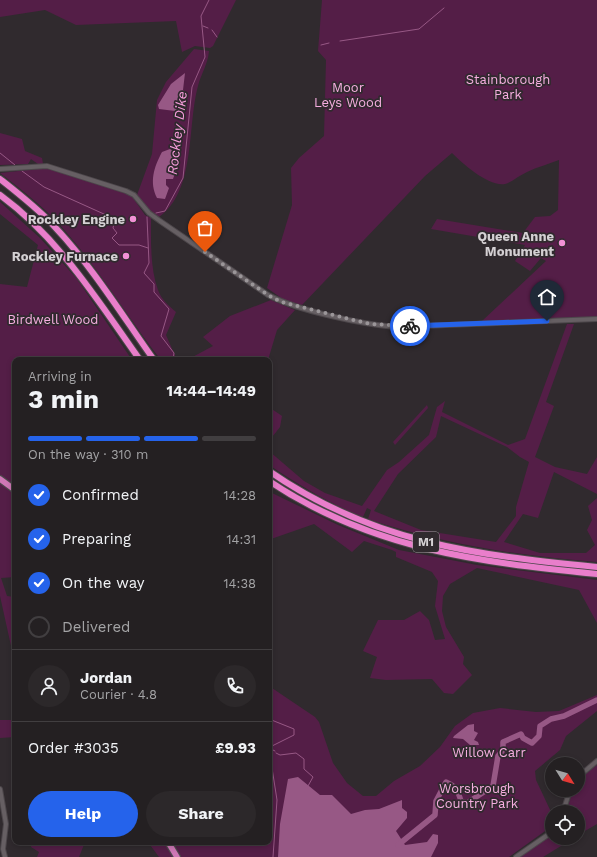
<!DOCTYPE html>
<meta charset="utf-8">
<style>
:root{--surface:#242022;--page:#2c282a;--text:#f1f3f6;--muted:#a3a3a5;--line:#413e40;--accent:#2563eb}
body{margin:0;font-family:"Work Sans",sans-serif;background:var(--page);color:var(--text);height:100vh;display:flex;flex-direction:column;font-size:15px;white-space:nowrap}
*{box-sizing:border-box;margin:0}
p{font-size:13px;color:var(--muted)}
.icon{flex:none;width:22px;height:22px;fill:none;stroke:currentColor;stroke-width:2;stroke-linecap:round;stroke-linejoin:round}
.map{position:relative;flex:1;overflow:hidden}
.drawer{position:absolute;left:12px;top:357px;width:260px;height:488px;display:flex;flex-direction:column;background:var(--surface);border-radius:8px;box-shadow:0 2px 6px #0003,0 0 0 1px var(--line)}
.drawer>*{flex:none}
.needle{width:26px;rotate:127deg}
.buttons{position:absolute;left:545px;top:757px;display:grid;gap:8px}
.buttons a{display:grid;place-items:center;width:40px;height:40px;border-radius:50%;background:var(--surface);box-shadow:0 2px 6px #0003,0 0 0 1px var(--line);font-size:20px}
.pin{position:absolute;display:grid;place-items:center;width:34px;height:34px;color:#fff;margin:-41px -17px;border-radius:50% 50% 50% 0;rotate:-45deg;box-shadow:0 0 4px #0007}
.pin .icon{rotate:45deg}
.courier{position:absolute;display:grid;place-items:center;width:40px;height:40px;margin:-20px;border:3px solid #2563eb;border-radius:50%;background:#fff;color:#222;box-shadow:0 1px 5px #0007}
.summary em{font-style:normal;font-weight:700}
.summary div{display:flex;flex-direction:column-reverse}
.summary{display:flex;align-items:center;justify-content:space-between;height:68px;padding:0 16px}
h1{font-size:26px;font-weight:700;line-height:30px}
.bar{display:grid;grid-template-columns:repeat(4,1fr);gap:6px 4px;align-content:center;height:48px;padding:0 16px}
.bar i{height:5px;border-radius:3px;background:var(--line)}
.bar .selected{background:var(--accent)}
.bar p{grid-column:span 4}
.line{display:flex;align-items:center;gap:10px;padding:0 16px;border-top:1px solid var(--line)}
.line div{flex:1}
.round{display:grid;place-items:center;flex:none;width:42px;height:42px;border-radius:21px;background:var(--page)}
ol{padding:0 16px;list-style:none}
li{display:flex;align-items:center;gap:12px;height:44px}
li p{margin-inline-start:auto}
li .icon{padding:4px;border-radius:50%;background:var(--accent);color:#fff;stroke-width:4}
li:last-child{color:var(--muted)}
li i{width:22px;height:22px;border:2px solid var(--line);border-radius:50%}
.button{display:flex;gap:8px;margin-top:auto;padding:8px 16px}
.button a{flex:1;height:46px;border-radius:24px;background:var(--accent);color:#fff;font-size:16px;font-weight:700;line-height:46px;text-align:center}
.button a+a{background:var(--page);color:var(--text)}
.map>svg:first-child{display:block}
.green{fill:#541e47;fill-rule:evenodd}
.water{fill:#975885}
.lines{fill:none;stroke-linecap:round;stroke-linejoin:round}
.stream{stroke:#975885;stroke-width:1}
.river{stroke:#975885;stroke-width:5.5}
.tertiary-casing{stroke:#4d474b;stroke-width:6}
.trunk-casing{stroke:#4d474b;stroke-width:8}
.motorway-casing{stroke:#4d474b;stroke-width:8}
.tertiary{stroke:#665f63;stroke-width:4}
.trunk{stroke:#cf78b6;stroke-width:5.5}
.motorway{stroke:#e97ecb;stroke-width:6}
.done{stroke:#9b9699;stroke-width:4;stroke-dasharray:0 7.2}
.route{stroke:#2563eb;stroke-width:5}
.poi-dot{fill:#f291d6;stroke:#302a2e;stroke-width:1.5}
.labels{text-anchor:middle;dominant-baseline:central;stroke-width:3.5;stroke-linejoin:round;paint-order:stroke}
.shield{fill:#302a2e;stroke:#a39ea2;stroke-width:1}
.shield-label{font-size:12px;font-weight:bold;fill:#d4d0d3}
.park-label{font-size:13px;fill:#f6aee0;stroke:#302a2e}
.poi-label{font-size:13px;font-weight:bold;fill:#d4d0d3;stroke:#302a2e;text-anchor:end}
.water-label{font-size:14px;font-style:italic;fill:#f79ddc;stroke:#302a2e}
</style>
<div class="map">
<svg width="597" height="857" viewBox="0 0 597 857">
<rect width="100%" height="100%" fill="#302a2e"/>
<g class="green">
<polygon points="0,0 236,0 213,46 210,48 195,46 182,52 176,21 76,25 45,10 0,17"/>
<path d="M322 0H597V317L482 322V321L546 261 541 258 530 271 515 261 525 245 431 229 437 219 523 233 535 217 550 216 558 210 559 160C549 164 537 167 527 172 520 175 512 182 505 184 489 187 463 164 452 153L425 176 302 305 287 302 267 288 292 205 291 168 299 158 324 136 326 60 318 51Z"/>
<path d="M194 49 209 51C208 64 201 74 198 86 187 126 196 191 159 217L150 211 137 195 152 154 157 100 166 82Z"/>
<polygon points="0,133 22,139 25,151 42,158 43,164 38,164 31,159 28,164 0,165"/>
<path d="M46 168 131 195 145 215 151 218C151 241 150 268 158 290 161 299 169 306 176 312L166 335 177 360H161C128 318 101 272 66 232 47 209 23 191 0 173Z"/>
<polygon points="0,202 40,238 77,279 132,360 15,360 15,486 0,476 0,284 27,287 38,245 0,214"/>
<polygon points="271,300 295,310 277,330 268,360 187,360 213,346 203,337 230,316"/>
<path d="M567 324H574L546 402 554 406 535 457 555 467 587 474 597 457V494L554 472 538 518 523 514 504 542 540 553H586L595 545 587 530 592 520 588 506 597 498V562C519 556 442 544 368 519L371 510 367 508 363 517C330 504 299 485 269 465V451L304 481 325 493 362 506 387 470 399 462 429 435 437 407 445 401 442 412 508 445 525 439ZM441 416 507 447 520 457 529 462 516 507V516L496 542 421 530 374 511 398 474 436 437Z"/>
<polygon points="427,405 428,408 395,445 393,442"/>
<polygon points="269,407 282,416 280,427 269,441"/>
<polygon points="0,482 15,493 15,577 1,578 7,596 15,597 15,664 0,596"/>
<polygon points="269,489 272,493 338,525 399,550 477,565 597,580 597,623 579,590 477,568 450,584 443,596 442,611 446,627 464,657 463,664 472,675 453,694 444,693 432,679 386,680 370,678 377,657 363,651 378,620 404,620 420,611 429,620 435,640 445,639 435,606 438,581 432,572 396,557 396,552 392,550 364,541 352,552 314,524 271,539 269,538"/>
<polygon points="269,686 315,717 319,722 333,763 347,783 363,796 376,796 394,781 420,766 440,747 455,726 473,713 500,708 536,712 559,711 597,695 597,711 566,736 560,750 535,771 536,780 552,814 552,826 509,857 159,857 148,842 269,842"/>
<polygon points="0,720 15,720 15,737 0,738"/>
<path d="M597 765V824L578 835V812H566L573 791 578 790C578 779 588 772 597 765Z"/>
<polygon points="552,835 552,838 574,838 543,857 519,857"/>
<polygon points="28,842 85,842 79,857 37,857 39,852 31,847 32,843"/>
</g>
<g class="water">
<polygon points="185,73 183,90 186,94 183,112 159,109 158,105 171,84"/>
<path d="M170 149 179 155V162L173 179H166V185L169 188 165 199 157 198C149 182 154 167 162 152Z"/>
<polygon points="474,724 474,731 478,733 474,740 478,742 479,745 470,745 463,739 453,738 454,736 468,725"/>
<polygon points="298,777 320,795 332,795 351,814 365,810 379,809 402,800 402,808 407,812 407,818 396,831 405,845 427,842 433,834 438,835 438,843 431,857 278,857 280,824 288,779"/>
</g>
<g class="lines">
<g class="stream">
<polyline points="203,26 208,28"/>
<polyline points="212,30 217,37"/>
<polyline points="340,41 419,29 444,8"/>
<polyline points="321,45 329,43"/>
<polyline points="0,153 15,165"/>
<polyline points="22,171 44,187 115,219 113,228 117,233 112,238 119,245 139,245 148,248"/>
<polyline points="156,213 165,211 183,178 192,87 205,57 201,16 209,0"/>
<polyline points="147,217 149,263 144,273 154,284 154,292 169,309 161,336 174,353 173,360"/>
<polyline points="269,719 294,729 294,735 272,746 271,749 275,751"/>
<polyline points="276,753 280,755 296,753 304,759 304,769 313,777 308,786"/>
<polyline points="269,765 272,768 277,800 273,857"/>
</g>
<path class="river" d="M398 845 435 815 436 801 446 782C456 786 458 791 461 801L467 803 493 786 498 756 503 750V742L521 734 523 738 532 743 539 736 540 726 551 719 564 716 597 700"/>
<defs>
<g id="tertiary">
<path d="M0 169 47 166 126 191 134 195 149 213 160 221 268 295C299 311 361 324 395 327L597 319"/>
<polyline points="578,777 597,761"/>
<polyline points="0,789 6,824 3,849 5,857"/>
<polyline points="563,812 570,790"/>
<polyline points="516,857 552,832"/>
</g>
<g id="trunk">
<polyline points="0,479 15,490"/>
<polyline points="168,842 177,857"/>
</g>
<g id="motorway">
<path d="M0 179C19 194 37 208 53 225 92 266 122 315 154 360"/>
<path d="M0 195C59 238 98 301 140 360"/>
<path d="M269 471C373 543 475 555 597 567"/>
<path d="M269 481C371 549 478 562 597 574"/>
</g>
</defs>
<use href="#tertiary" class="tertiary-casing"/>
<use href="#trunk" class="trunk-casing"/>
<use href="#motorway" class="motorway-casing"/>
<use href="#tertiary" class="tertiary"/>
<use href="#trunk" class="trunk"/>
<use href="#motorway" class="motorway"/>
</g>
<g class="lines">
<polyline class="done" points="205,252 268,295 281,302 370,324 410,326"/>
<polyline class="route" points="410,326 547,321"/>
</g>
<g class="poi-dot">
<circle cx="133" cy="219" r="4"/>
<circle cx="562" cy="243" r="4"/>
<circle cx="126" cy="256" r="4"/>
</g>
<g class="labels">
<rect class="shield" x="413" y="532" width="26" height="20" rx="3"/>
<g class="shield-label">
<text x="426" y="542">M1</text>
</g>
<g class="park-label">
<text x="508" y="79">Stainborough<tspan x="508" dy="15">Park</tspan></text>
<text x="348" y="87">Moor<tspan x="348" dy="15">Leys Wood</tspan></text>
<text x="53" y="319">Birdwell Wood</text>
<text x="489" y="752">Willow Carr</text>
<text x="477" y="788">Worsbrough<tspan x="477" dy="15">Country Park</tspan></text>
</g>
<g class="poi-label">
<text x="125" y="219">Rockley Engine</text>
<text x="554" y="236">Queen Anne<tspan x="554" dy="15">Monument</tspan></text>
<text x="118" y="256">Rockley Furnace</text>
</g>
<g class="water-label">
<text transform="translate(177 133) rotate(-83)">Rockley Dike</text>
</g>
</g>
</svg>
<div class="buttons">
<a><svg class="needle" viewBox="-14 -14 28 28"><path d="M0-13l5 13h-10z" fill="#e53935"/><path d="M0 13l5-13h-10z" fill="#a3a3a5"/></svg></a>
<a><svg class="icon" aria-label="locate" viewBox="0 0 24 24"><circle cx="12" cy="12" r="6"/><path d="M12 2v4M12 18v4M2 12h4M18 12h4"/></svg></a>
</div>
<div class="pin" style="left:205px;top:252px;background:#ea580c"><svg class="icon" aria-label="bag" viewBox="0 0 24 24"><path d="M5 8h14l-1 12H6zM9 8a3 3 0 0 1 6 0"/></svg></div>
<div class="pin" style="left:547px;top:321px;background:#1f2937"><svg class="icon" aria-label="home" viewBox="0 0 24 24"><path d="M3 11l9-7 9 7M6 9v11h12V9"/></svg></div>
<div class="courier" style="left:410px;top:326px"><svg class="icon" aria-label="bike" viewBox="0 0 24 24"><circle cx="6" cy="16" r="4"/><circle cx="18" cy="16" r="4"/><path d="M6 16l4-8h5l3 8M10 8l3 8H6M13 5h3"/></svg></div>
<section class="drawer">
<div class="summary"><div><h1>3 min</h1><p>Arriving in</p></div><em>14:44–14:49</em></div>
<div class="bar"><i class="selected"></i><i class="selected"></i><i class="selected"></i><i></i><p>On the way · 310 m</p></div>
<ol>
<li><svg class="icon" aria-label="check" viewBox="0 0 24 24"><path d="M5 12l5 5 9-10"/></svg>Confirmed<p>14:28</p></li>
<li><svg class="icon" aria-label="check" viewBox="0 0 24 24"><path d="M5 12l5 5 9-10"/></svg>Preparing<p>14:31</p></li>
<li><svg class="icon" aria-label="check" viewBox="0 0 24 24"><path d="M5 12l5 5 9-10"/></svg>On the way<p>14:38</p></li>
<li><i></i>Delivered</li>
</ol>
<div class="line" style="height:72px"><a class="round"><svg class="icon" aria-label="person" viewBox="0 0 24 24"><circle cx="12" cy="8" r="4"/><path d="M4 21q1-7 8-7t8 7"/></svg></a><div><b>Jordan</b><p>Courier · 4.8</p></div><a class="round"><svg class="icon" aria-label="phone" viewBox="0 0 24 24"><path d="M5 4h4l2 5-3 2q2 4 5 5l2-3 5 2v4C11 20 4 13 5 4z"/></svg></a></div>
<div class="line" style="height:52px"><div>Order #3035</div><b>£9.93</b></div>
<div class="button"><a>Help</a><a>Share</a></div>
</section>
</div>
